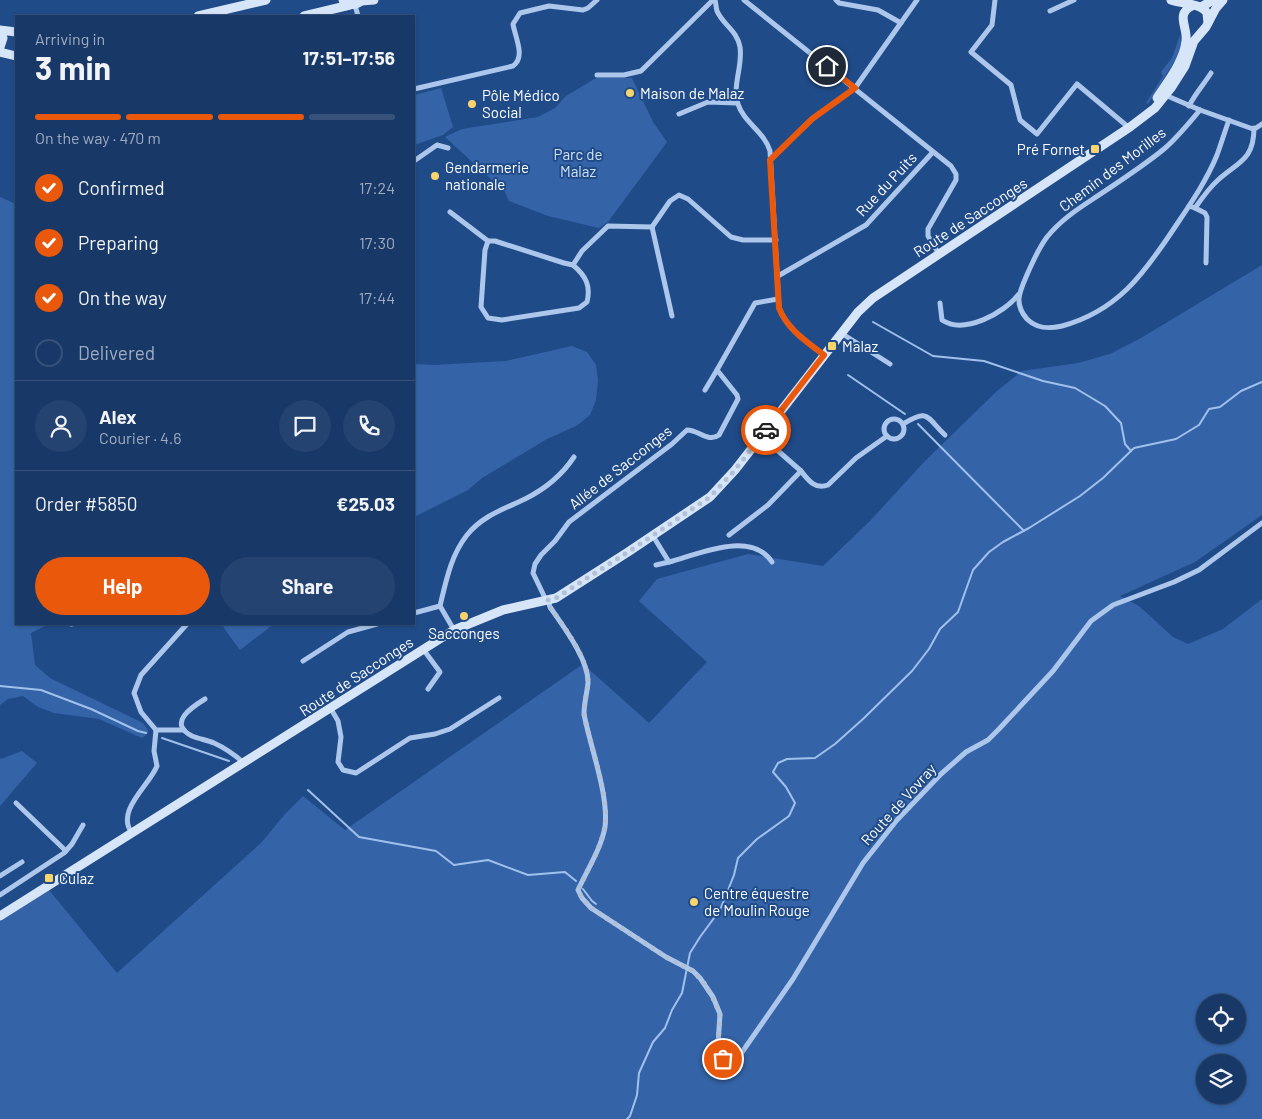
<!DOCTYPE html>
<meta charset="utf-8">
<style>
:root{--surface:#183867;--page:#254370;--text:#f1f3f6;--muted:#9facc0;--line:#36527b;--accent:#ea580c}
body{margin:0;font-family:Barlow,sans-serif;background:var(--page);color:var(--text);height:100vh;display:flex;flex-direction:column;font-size:19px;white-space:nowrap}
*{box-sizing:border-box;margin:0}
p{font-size:16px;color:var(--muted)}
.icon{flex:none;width:28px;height:28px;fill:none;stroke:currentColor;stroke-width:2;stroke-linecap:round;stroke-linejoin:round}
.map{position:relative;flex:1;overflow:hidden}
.details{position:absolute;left:15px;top:15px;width:400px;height:610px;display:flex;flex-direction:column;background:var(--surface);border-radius:0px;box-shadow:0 1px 4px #0004,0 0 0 1px var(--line)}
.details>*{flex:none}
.controls{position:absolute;left:1196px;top:994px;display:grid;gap:10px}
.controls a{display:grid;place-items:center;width:50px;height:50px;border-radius:50%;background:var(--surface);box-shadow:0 1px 4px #0004,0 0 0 1px var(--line);font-size:25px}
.pin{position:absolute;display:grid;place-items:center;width:42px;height:42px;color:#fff;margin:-21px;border:2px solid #fff;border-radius:50%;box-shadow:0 1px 5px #0007}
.courier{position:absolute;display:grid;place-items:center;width:50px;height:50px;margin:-25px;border:4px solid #ea580c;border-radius:50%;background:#fff;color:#222;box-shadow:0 1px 6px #0007}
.headline em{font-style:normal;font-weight:700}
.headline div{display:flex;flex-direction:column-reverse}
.headline{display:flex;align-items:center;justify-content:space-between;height:85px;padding:0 20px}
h1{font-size:32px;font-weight:700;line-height:38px}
.bar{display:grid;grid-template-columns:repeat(4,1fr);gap:8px 5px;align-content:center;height:60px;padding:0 20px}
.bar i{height:6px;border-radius:4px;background:var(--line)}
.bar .current{background:var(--accent)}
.bar p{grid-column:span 4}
.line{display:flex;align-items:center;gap:12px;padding:0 20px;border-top:1px solid var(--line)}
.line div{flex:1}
.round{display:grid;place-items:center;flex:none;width:52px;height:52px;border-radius:26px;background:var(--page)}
ol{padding:0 20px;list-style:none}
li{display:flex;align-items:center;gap:15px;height:55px}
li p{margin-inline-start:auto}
li .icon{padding:5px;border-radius:50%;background:var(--accent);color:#fff;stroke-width:4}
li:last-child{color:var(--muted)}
li i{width:28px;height:28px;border:2px solid var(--line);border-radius:50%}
.primary-button{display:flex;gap:10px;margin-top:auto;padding:10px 20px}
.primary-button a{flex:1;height:58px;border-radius:30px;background:var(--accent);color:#fff;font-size:20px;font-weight:700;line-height:58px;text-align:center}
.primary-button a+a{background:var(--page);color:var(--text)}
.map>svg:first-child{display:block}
.green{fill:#3464a7;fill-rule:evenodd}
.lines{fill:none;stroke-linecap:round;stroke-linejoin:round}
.stream{stroke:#a0c1ec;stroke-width:2}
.street{stroke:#acc7eb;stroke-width:5}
.secondary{stroke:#d7e5f8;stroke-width:9}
.done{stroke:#b1c0d6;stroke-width:5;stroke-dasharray:0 9}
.route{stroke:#ea580c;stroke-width:6}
.poi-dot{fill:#f8d46d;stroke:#204b89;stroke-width:2}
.labels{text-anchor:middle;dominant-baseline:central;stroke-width:4;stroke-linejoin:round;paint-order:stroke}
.poi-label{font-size:15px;fill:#fff;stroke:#204b89;text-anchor:start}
.park-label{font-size:15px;fill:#d1e1f8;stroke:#204b89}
.street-label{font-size:15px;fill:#fff;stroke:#204b89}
</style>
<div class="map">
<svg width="1262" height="1119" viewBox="0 0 1262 1119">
<rect width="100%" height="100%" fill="#204b89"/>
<g class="green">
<polygon points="1180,35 1181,44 1177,57 1148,104 1146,103 1163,76 1161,72 1172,58"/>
<polygon points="596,78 632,78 653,122 667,142 608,222 599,228 548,216 509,201 505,192 445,137 462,129 538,117 555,108 566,96"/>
<polygon points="441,88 453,127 443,135 414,145 414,95"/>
<polygon points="0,197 16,204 16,624 49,624 31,633 35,665 50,678 143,723 148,730 148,733 142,738 99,719 54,713 38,707 23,696 8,699 0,705"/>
<path d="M1262 265V515L1195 562 1120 596 1139 606 1173 637 1188 644 1223 629 1262 599V1119H0V911L49 890 117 973 261 843 285 814 303 796 345 830 583 664 649 723 707 662 639 601 657 579 748 554 823 566 870 521 924 462 997 391 1022 371 1078 363 1110 354 1141 338ZM1205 1002H1238V1035H1205ZM1205 1062H1238V1095H1205Z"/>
<polygon points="572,346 587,352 596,365 598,381 596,400 590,415 576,426 547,439 482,478 468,490 414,517 414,364 435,365 506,361"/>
<polygon points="222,624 274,624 240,650 226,631"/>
<polygon points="22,751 37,763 0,806 0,758 1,759"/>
</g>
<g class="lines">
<g class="stream">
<polyline points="873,322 933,356 984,361 1043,381 1075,388 1105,406 1121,423 1125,444 1131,451"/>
<polyline points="848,375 905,414"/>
<polyline points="918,424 1024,531"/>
<polyline points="0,686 41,690 91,709 138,731 146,733"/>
<polyline points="162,738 229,761"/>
<polyline points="308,790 359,837 436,851 454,865 488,860 528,875 565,872 576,881"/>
<polyline points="583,889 592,901 596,904"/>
<polyline points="627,1119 630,1116 637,1095 639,1073 653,1042 665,1028 672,1010 682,993 690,953 700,937 720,910 734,875 738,858 757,839 789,816 795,803 786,787 773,772 778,763 787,759 815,758 835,744 863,719 912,671 929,649 940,629 958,612 973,570 989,552 1003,542 1029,528 1080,496 1103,478 1134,448 1176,439 1199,425 1209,409 1220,407 1241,391 1262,382"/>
</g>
<g class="street">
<path d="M715 0C716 3 716 8 717 11 723 25 737 30 740 47 743 66 732 85 738 104 744 123 764 131 770 151L779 308C787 329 807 342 824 355"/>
<polyline points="744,0 951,166 956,174 956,180 928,229 928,236 939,254"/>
<polyline points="836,0 839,3 878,10 901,23"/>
<polyline points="995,0 992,25 971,52 1011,85 1020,120 1037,134 1077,84 1127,126"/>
<polyline points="355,5 358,16"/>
<polyline points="1050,11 1074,0"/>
<polyline points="597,75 624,75 641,71 713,0"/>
<path d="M414 89 513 66C526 57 515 37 513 24L520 13 549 6 583 10 588 8 597 0"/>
<polyline points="1165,95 1200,110 1253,129 1256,128 1262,124"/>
<path d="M1189 106C1195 94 1204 84 1211 73"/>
<path d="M1200 110C1189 123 1177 138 1164 149 1142 167 1117 183 1093 199 1076 210 1060 221 1047 237 1038 249 1032 263 1026 277 1019 293 1014 304 1027 319 1037 329 1049 329 1062 326 1117 311 1143 275 1173 230 1189 206 1206 182 1217 155 1221 144 1225 131 1229 120"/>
<polyline points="679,114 708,102 737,103"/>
<polyline points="770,160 812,119 855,88 917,0"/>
<polyline points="414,161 437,145 448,148"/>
<path d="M1189 206 1195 208C1202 198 1209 188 1218 180 1238 162 1254 160 1254 128"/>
<polyline points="1195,208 1205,213 1207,217 1206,263"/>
<polyline points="450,212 488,241 495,241 564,263 573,265 582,251 608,226 652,227"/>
<polyline points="652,227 670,201 679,195 688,199 731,237 743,240 776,240"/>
<polyline points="652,227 672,316"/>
<path d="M488 241 485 250 481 307 488 318 502 320 579 308 587 302C591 286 586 276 573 265"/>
<polyline points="778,276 866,225 933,152"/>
<path d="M940 303 942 320C964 335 1004 313 1018 295"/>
<polyline points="841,333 890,364"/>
<polyline points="705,390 717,370"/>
<circle cx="894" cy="429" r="10"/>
<path d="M903 424C929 408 926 417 945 435"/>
<path d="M801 471C808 480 815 490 828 485L856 458 887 436"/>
<polyline points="729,535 768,505 801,471 761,436"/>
<path d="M653 536 669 562C699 554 751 530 772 562"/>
<polyline points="656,565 669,562"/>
<path d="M546 600 533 573 535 564 541 555 555 541 569 522 672 444 687 430C699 430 708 443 719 435L738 399 737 395 717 370 755 303 778 299"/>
<path d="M548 600 550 607C563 626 589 660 588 683 587 693 584 703 584 714 590 746 609 795 605 827 601 849 587 870 578 890L582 898 591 908 666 957 693 971 700 978 713 997 720 1014 718 1045 720 1055 727 1061H733L738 1058 793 979 863 863 897 820 941 774 966 752 988 740 999 729 1053 671 1091 621 1113 605 1174 582 1199 570 1262 523"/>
<polyline points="414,613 440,606"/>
<polyline points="71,624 72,624"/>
<path d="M454 630 440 606C446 581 451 555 467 535 482 516 504 509 525 499 545 489 562 475 574 457"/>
<polyline points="423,649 440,672 428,689"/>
<polyline points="303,661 348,632 377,624"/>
<path d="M205 699C192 707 167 723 192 736 199 739 207 740 214 743 225 748 235 755 244 763"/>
<polyline points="331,709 338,721 341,737 338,762 343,770 356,773 410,738 435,734 450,729 499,698"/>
<polyline points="184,730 156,730 141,712 134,693 141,675 187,624"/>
<polyline points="16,803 66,851"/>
<path d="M132 833C115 811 149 786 157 766L154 751 156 730"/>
<polyline points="0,876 22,862"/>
<polyline points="0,895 64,853 72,844 83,825"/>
</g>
<g class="secondary">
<path d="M343 0C349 6 356 6 362 0"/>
<path d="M1171 0C1182 4 1201 3 1207 13L1208 23"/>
<polyline points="361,1 374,0"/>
<polyline points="1201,7 1213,0"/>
<polyline points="198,16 266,0"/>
<polyline points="304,16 350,5"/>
<polyline points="0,30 16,32"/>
<polyline points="0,31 3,38 0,47"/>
<polyline points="0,52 16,56"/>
<path d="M1157 98C1168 81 1184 61 1186 41 1188 27 1175 14 1192 6"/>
<polyline points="0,916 454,630 503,610 556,598 628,552 710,497 735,470 858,312 873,298 1130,127 1155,108 1171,88 1185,66 1194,41 1206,27 1216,8 1223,0"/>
</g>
</g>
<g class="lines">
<path class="done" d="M723 1059 720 1055 718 1045 720 1014 713 998 704 983 693 971 666 957 591 908 582 898 578 890C587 870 601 849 605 826 609 793 590 747 584 714 584 703 587 693 588 683 589 659 563 626 550 607L548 600 556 598 628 552 710 497 735 470 766 430"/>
<path class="route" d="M766 430 824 355C807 342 787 329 779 308L770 160 812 119 855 88 827 66"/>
</g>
<g class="poi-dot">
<circle cx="630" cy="93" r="5"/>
<circle cx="472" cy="104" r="5"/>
<rect x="1090" y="144" width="10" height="10" rx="2.5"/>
<circle cx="435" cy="176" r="5"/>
<rect x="827" y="341" width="10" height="10" rx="2.5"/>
<circle cx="464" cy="616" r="5"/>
<rect x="44" y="873" width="10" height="10" rx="2.5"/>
<circle cx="694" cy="902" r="5"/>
</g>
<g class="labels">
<g class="poi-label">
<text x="640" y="93">Maison de Malaz</text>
<text x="482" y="95">Pôle Médico<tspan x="482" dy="17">Social</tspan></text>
<text x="1085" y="149" text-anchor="end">Pré Fornet</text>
<text x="445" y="167">Gendarmerie<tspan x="445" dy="17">nationale</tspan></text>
<text x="842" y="346">Malaz</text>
<text x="464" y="633" text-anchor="middle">Sacconges</text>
<text x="59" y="878">Culaz</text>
<text x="704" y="893">Centre équestre<tspan x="704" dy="17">de Moulin Rouge</tspan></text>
</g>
<g class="park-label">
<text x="578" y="154">Parc de<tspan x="578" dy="17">Malaz</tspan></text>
</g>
<g class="street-label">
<text transform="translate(1112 169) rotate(-37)">Chemin des Morilles</text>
<text transform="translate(886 184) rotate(-47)">Rue du Puits</text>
<text transform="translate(970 217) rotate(-33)">Route de Sacconges</text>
<text transform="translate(620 467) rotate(-38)">Allée de Sacconges</text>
<text transform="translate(356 676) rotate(-33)">Route de Sacconges</text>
<text transform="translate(898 804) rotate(-48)">Route de Vovray</text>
</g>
</g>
</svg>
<div class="controls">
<a><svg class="icon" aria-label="locate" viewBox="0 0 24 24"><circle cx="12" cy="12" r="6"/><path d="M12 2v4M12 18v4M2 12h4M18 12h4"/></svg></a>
<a><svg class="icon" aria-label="layers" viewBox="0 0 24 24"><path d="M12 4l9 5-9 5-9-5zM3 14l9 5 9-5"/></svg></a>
</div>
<div class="pin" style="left:723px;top:1059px;background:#ea580c"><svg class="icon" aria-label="bag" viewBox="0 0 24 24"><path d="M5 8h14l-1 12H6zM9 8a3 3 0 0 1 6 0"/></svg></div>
<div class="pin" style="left:827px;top:66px;background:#1f2937"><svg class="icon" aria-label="home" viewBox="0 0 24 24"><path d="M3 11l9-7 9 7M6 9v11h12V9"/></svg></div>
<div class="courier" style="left:766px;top:430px"><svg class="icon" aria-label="car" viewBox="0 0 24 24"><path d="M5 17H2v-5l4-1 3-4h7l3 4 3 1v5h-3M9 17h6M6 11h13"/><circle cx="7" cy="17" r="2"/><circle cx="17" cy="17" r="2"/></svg></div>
<section class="details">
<div class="headline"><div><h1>3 min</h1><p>Arriving in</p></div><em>17:51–17:56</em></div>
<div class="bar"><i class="current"></i><i class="current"></i><i class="current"></i><i></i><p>On the way · 470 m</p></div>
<ol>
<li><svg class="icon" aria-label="check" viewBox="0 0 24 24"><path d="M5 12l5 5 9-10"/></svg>Confirmed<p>17:24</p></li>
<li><svg class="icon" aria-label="check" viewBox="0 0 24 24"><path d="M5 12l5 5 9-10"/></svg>Preparing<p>17:30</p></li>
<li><svg class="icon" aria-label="check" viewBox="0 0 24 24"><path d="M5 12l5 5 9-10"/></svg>On the way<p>17:44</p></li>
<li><i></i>Delivered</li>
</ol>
<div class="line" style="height:90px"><a class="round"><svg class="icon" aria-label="person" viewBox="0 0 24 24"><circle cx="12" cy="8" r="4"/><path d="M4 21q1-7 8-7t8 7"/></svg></a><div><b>Alex</b><p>Courier · 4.6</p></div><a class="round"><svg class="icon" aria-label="chat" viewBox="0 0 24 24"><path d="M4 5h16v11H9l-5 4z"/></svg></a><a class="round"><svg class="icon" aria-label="phone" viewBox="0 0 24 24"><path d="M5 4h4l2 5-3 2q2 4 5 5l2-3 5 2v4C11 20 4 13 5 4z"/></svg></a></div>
<div class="line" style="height:65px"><div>Order #5850</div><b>€25.03</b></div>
<div class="primary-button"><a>Help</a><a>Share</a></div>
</section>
</div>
